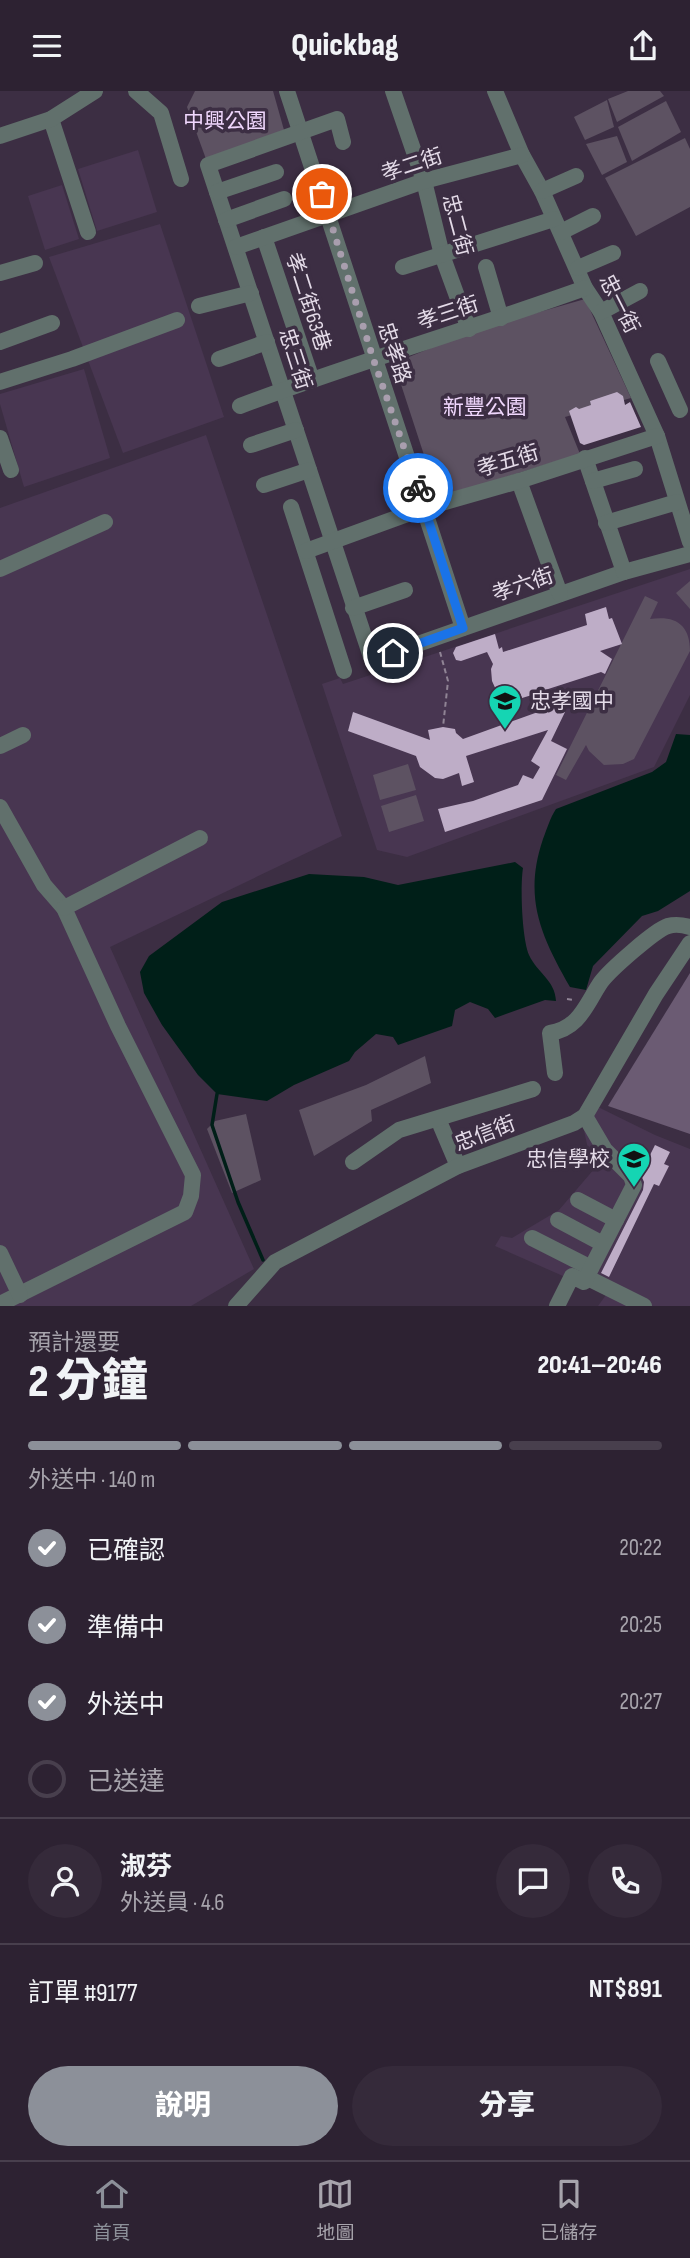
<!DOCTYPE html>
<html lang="zh-TW">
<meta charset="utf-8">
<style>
:root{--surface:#2d2232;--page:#352a3a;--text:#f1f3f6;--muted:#a7a4ac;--line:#483f4d;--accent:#8c9099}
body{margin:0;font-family:"Sofia Sans Condensed","Noto Sans TC",sans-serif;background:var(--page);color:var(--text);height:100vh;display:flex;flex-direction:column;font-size:26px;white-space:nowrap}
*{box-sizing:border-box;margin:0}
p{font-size:23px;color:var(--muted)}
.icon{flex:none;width:38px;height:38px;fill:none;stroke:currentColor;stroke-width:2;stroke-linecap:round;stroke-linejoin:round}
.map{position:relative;height:1215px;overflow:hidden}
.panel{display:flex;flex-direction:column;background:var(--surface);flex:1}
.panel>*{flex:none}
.pin{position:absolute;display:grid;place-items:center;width:60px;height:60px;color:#fff;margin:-30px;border:4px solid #fff;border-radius:50%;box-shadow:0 2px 7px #0007}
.courier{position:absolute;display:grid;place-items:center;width:70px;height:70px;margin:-35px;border:5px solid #1a73e8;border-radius:50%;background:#fff;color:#222;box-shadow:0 2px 9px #0007}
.headline em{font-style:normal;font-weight:800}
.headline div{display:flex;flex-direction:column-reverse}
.headline{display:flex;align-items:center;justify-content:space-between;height:119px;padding:0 28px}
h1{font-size:46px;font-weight:800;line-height:52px}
.bar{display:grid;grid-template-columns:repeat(4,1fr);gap:10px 7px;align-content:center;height:84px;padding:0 28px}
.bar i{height:9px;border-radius:5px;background:var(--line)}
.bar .selected{background:var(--accent)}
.bar p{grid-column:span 4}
.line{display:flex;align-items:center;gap:18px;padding:0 28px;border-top:2px solid var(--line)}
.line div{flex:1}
.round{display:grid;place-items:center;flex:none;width:74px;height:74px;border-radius:37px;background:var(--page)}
ol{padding:0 28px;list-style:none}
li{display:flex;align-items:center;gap:21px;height:77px}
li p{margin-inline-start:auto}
li .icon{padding:7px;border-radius:50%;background:var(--accent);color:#fff;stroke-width:4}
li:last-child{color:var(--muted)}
li i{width:38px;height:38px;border:4px solid var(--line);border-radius:50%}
.action{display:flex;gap:14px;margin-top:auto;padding:14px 28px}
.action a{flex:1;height:80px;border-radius:42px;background:var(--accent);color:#fff;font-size:28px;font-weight:800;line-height:80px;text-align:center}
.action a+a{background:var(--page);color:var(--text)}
header{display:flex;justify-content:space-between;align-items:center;height:91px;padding:0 28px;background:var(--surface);font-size:32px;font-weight:800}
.tab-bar{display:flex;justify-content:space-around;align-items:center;height:98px;border-top:2px solid var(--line);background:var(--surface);font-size:19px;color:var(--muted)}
.tab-bar a{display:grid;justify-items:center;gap:4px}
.tab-bar .selected{color:var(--accent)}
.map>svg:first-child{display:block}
.built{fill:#483651}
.green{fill:#5d5262}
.forest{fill:#6b5b73}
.water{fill:#001f18}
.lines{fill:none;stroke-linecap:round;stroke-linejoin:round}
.stream{stroke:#001f18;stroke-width:3.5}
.building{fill:#beadc7}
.path{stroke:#908495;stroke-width:2;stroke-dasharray:5 3.5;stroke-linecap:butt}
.minor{stroke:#61706c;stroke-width:16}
.done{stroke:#a99eae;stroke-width:7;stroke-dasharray:0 12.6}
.route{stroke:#1a73e8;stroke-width:9}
.labels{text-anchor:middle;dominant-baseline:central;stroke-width:7;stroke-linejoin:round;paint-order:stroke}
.park-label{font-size:21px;fill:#f0d7fd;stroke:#3c2e43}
.street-label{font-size:21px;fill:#e4dbe8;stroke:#3c2e43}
.poi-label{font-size:21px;fill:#e4dbe8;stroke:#3c2e43;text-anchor:start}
</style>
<header><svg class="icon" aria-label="menu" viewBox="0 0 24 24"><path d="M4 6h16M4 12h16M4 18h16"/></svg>Quickbag<svg class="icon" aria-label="share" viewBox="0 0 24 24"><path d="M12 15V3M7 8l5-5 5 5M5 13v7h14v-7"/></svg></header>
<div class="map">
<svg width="690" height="1215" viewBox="0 0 690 1215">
<rect width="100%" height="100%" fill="#3c2e43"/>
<g class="built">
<polygon points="138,59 157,121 97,140 78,78"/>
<polygon points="62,94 79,148 45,159 28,105"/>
<polygon points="160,133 224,326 123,362 49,166"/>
<polygon points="84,278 110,367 24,396 0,313 0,303"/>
<polygon points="206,344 342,745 110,856 254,1178 191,1215 0,1215 0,417"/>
<polygon points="690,478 690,604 654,676 407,766 377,759 322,593 340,587 343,593"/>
<polygon points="598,1016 655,1044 690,1058 690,1215 598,1215 606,1204 495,1155 501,1145 512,1147 559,1119 595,1077 590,1067 583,1035"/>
</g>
<g class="green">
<polygon points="195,0 273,0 284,39 206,68 187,16"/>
<polygon points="628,0 660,0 664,5 617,31 608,8"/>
<polygon points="607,9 614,36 585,49 574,26"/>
<polygon points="666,10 681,41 632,70 618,36"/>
<polygon points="617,45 627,71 602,84 586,53"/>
<polygon points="685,47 690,58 690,116 636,145 605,87"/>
<polygon points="585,208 631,307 565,326 580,363 438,407 394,272 473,240"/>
<polygon points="690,490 690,518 676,502"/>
<path d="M645 505 658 511 650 528C676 524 690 534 690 560L634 668 623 673 604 674 589 660 586 654 566 689 556 684Z"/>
<polygon points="408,673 416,699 380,709 373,684"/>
<polygon points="416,704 424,730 389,741 381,715"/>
<polygon points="425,965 431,992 371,1019 372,1030 314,1065 299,1019 366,994"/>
<polygon points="246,1023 261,1089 232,1102 207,1038 215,1030"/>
</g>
<polygon class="forest" points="690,882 690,1043 608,1015"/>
<g class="water">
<path d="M676 643 690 644V800L658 820 642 825 593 875 586 899 570 896C541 845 523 807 543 748 547 738 550 727 556 718L652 681 666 671Z"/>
<path d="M515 771 523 777C520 796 522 847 529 864 538 883 555 889 556 910L545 909 495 927 488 918 470 911 455 919 452 935 398 954 393 946 376 943 355 961 349 970 294 994 267 1010 217 1003 198 984 162 934 144 902 140 881 149 865 222 811 309 783 364 786 398 794Z"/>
</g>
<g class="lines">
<polyline class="stream" points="217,1003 212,1034 238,1111 263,1169"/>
</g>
<g class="building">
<polygon points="617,301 623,305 625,314 630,311 641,336 584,354 580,352 569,320 576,316 579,318 591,314 590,310"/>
<polygon points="606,516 609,528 612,527 622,553 600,560 612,568 605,583 601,581 542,600 560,610 557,616 565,621 551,650 567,658 542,709 445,741 438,718 473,710 518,694 523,684 533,688 540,676 531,670 548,639 466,665 474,691 462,695 459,682 443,688 435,687 420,676 416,665 348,640 353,621 430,649 428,639 443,636 455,638 456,642 463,648 538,621 532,604 522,607 519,600 505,606 497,601 492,590 491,578 493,573 487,561 461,570 456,569 453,562 456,556 495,543 499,558 502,556 503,561 587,534 585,523"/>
<polygon points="655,1054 670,1061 664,1073 669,1075 659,1095 654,1093 609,1186 601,1182 643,1099 644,1091 638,1077 646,1062 650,1064"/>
</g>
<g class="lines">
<g class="path">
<polyline points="440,561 448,590 443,636"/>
<polyline points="567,908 574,909"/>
</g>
<g class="minor">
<polyline points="136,0 161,22 181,88"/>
<polyline points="287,0 463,537"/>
<polyline points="393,0 424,90 442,164 469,238"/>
<polyline points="495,0 522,64 542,100 585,197 601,221 657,345 690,451"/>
<polyline points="51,28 88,141"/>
<polyline points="0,45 51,28 95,0"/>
<polyline points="343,51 337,28 208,74 372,569 624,481 690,463"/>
<polyline points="542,100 576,85"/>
<polyline points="217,101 276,81"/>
<polyline points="226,129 284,108"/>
<polyline points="561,141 593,125"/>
<polyline points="264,146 312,289"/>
<polyline points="236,156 424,90 522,64"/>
<polyline points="403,176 554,128"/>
<polyline points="486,176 501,227"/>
<polyline points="578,177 613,162"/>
<polyline points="0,182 35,172"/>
<polyline points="199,215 251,202"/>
<polyline points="601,221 640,200"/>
<polyline points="0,251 52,232"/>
<polyline points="219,268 267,251"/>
<polyline points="658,270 680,319"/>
<polyline points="0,291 72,268 177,229"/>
<path d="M240 315C354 272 471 238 585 197"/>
<polyline points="0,347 11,379"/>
<polyline points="251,354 296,339"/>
<polyline points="585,367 624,481"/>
<polyline points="519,390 560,503"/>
<polyline points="593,390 635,378"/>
<polyline points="264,394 309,379"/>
<polyline points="291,416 344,580"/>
<polyline points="606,432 677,411"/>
<polyline points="306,460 424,417 519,390 657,345"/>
<polyline points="0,478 105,431"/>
<polyline points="353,517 405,499"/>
<polyline points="0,655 23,644"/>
<polyline points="0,716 44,794 64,817 118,935 193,1084 191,1105 185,1121 0,1213"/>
<polyline points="64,817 200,747"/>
<path d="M555 982 550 942C580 937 586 913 601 891 610 879 655 839 668 835 675 833 683 834 690 836"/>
<polyline points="438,1028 458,1075"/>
<polyline points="353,1071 399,1039 533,998"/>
<polyline points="578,1109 616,1129"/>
<polyline points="558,1129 603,1153"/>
<polyline points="532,1147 591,1177"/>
<polyline points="0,1162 20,1204"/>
<polyline points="586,1186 644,1215"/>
<polyline points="236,1215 275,1171 458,1075 574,1032 585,1025 656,903 690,852"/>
<polyline points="557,1215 572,1185 584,1191 634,1094 631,1085 605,1059 585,1025"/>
</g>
</g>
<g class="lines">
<polyline class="done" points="322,103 373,267 418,397"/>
<polyline class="route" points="393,562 463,537 418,397"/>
</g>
<defs>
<symbol id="school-pin" viewBox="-11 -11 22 30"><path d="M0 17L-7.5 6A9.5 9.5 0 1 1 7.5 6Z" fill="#15d5b3" stroke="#3c2e43"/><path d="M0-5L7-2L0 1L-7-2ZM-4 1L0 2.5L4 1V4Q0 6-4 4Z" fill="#111"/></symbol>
</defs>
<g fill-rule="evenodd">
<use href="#school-pin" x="486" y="591" width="38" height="52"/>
<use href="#school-pin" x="615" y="1049" width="38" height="52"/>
</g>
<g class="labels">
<g class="park-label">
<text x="225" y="30">中興公園</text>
<text x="485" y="316">新豐公園</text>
</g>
<g class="street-label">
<text transform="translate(412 74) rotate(-18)">孝二街</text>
<text transform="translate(457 134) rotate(75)">忠二街</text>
<text transform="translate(308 211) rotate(72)">孝二街63巷</text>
<text transform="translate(619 213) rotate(63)">忠一街</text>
<text transform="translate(448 222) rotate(-18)">孝三街</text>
<text transform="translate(394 262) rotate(72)">忠孝路</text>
<text transform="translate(295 268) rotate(72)">忠三街</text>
<text transform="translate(508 370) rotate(-17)">孝五街</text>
<text transform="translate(523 494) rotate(-19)">孝六街</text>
<text transform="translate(485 1043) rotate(-21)">忠信街</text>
</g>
<g class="poi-label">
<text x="530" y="610">忠孝國中</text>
<text x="610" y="1068" text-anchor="end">忠信學校</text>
</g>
</g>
</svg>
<div class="pin" style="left:322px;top:103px;background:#ea580c"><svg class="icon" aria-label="bag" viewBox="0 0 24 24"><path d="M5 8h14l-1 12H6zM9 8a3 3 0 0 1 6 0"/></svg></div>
<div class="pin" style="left:393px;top:562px;background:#1f2937"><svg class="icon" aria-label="home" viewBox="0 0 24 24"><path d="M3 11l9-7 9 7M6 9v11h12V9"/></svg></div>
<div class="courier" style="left:418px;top:397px"><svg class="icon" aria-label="bike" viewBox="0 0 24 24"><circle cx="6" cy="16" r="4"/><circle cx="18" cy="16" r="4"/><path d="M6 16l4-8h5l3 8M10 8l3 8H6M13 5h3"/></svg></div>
</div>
<section class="panel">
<div class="headline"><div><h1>2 分鐘</h1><p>預計還要</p></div><em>20:41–20:46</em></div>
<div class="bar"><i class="selected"></i><i class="selected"></i><i class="selected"></i><i></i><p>外送中 · 140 m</p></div>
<ol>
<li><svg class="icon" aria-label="check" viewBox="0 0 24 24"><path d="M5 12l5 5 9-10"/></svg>已確認<p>20:22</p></li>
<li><svg class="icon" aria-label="check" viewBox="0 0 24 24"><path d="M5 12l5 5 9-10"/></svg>準備中<p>20:25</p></li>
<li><svg class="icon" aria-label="check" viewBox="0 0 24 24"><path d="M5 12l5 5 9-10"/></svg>外送中<p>20:27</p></li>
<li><i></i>已送達</li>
</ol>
<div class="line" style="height:126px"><a class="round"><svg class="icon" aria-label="person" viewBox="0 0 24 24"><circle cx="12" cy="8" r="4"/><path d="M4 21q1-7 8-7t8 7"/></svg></a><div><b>淑芬</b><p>外送員 · 4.6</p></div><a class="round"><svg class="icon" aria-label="chat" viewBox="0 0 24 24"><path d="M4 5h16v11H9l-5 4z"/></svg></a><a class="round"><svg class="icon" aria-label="phone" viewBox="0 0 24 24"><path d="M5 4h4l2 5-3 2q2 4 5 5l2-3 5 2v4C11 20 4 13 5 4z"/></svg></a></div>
<div class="line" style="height:91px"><div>訂單 #9177</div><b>NT$891</b></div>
<div class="action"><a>說明</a><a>分享</a></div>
</section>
<nav class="tab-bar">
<a class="selected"><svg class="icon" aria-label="home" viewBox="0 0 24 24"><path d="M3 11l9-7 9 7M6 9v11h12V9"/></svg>首頁</a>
<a><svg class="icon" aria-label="map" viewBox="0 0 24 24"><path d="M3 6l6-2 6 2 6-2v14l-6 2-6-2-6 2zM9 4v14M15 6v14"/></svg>地圖</a>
<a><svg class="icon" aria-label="saved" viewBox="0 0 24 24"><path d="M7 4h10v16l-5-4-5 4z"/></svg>已儲存</a>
</nav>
